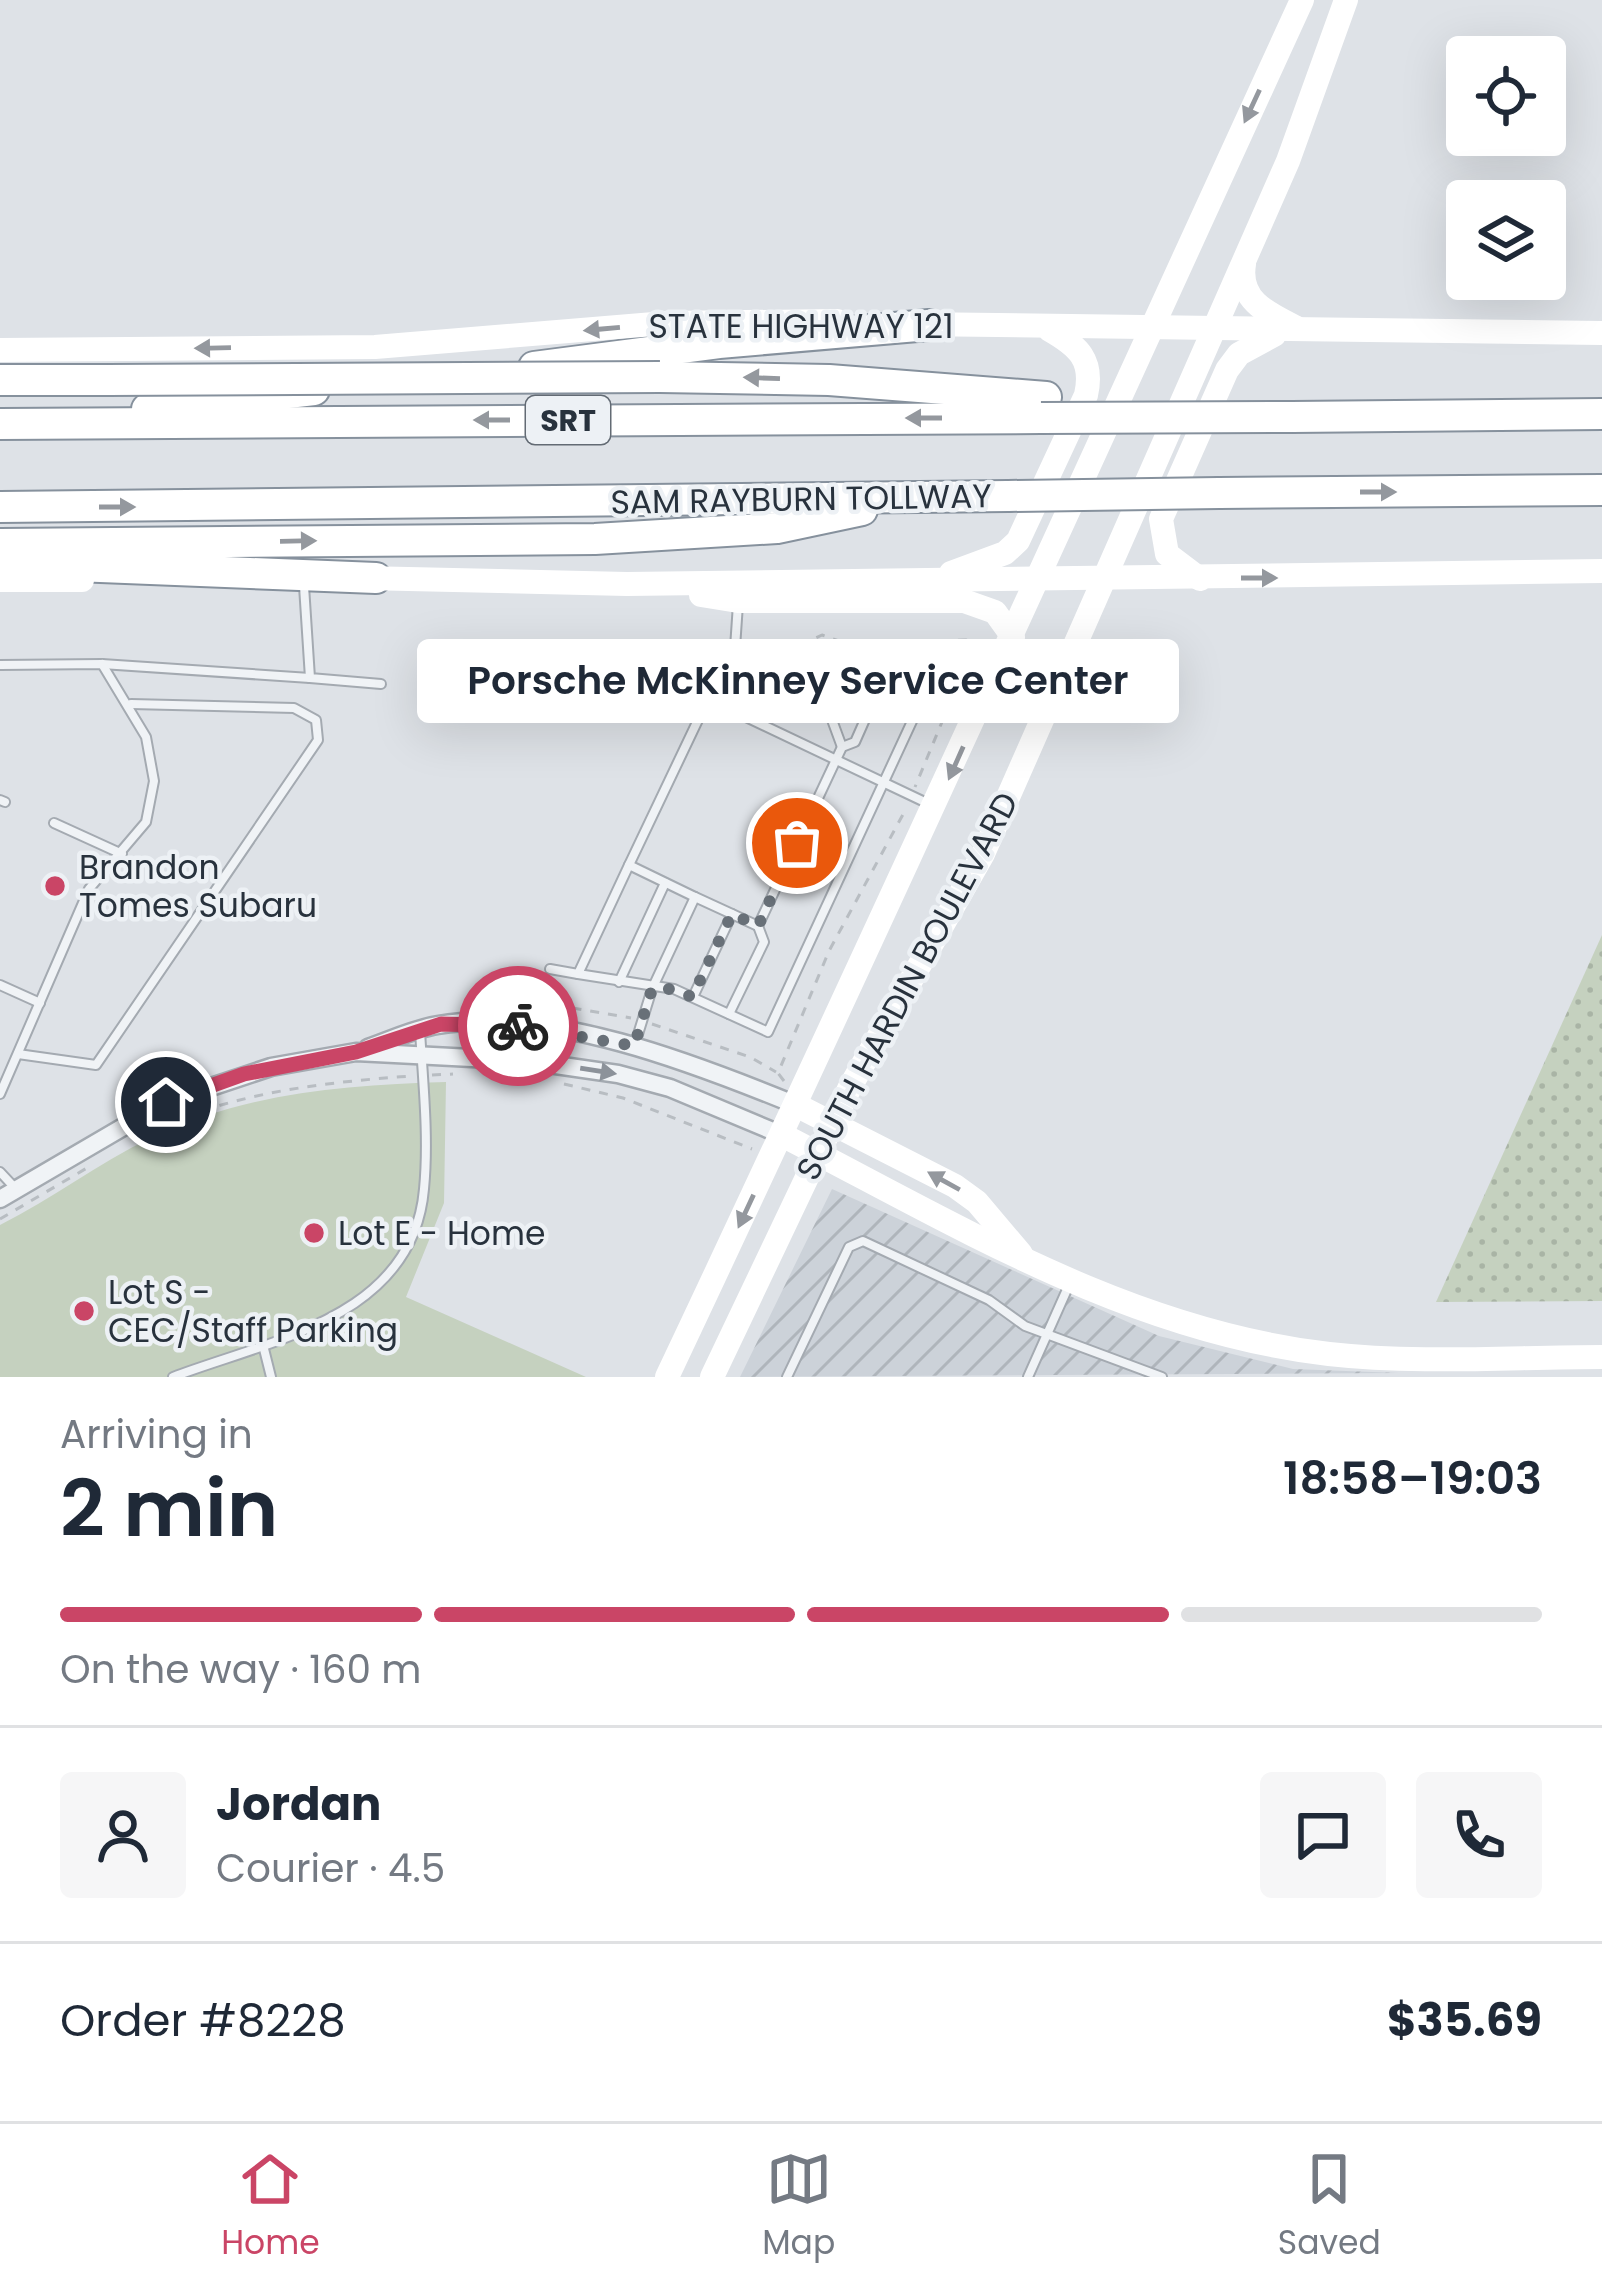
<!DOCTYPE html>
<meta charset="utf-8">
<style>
:root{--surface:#fff;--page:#f6f6f7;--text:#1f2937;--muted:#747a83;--line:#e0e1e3;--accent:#ca4566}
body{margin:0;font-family:Poppins,sans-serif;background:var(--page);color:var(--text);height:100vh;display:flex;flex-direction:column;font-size:45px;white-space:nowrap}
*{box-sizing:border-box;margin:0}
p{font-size:39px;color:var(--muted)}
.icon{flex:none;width:66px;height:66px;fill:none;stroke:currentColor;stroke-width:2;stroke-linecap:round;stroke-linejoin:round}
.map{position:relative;height:1377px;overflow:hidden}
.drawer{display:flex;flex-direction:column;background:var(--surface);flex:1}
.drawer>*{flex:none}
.buttons{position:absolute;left:1446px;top:36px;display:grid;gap:24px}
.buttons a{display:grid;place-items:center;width:120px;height:120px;border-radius:12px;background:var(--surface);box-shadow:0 12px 48px #0002;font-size:60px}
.pin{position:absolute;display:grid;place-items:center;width:102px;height:102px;color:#fff;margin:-51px;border:6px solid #fff;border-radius:50%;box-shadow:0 3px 12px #0007}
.courier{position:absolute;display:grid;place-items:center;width:120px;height:120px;margin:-60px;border:9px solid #ca4566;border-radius:50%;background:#fff;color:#222;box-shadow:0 3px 15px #0007}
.bubble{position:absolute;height:84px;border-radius:12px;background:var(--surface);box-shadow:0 12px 48px #0002;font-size:39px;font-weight:600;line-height:84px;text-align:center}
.headline em{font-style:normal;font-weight:600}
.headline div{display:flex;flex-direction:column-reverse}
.headline{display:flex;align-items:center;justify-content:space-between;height:204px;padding:0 60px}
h1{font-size:78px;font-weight:600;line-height:90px}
.bar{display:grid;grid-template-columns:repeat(4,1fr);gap:18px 12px;align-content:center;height:144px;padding:0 60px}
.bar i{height:15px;border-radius:9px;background:var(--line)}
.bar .on{background:var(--accent)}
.bar p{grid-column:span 4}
.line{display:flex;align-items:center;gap:30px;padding:0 60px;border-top:3px solid var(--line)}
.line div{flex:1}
.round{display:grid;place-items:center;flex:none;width:126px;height:126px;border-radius:12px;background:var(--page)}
.tabs{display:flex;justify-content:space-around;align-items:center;height:168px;border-top:3px solid var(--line);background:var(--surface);font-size:33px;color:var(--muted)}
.tabs a{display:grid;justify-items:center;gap:6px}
.tabs .on{color:var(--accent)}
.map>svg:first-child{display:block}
.industrial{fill:url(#industrial-furrows)}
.grass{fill:url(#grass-dots)}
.garden{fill:#c5d1bf}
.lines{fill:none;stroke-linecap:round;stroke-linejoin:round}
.lane-casing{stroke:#a4aab1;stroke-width:12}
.street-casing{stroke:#a4aab1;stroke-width:21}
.highway-casing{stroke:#86919d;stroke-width:34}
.path{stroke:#b8bdc2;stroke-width:3;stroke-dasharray:9 9;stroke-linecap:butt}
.lane{stroke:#f0f3f6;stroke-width:8}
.street{stroke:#f0f3f6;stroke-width:16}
.secondary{stroke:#fff;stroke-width:24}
.highway{stroke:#fff;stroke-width:30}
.highway-bridge-casing{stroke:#86919d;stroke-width:34;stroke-linecap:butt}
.highway-bridge{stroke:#fff;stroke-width:30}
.oneway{fill:#94989e}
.oneway2{fill:#8c929a}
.done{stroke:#687078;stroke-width:12;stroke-dasharray:0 21.6}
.route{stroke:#ca4566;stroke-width:15}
.poi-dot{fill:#ca4566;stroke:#edf1f5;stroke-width:4.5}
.labels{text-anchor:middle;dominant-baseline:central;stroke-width:9;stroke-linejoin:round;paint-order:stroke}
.shield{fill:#edf1f5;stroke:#636b74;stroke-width:3}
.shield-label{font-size:30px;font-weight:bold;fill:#28323d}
.street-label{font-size:33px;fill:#28323d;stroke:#edf1f5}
.poi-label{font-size:33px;fill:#28323d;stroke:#edf1f5;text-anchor:start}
</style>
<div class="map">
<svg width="1602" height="1377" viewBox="0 0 1602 1377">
<defs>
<pattern id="industrial-furrows" width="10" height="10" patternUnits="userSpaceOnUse" patternTransform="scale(3)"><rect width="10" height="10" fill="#ccd2d9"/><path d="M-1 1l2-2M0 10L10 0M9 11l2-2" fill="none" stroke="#afb5bb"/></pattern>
<pattern id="grass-dots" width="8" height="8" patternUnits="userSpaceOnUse" patternTransform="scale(3)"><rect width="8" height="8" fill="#c5d1bf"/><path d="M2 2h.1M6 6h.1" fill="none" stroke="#a9b4a5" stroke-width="1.8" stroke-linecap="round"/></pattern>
</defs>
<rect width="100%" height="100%" fill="#dee2e7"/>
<polygon class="industrial" points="832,1189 1159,1336 1293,1369 1399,1373 740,1377"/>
<polygon class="grass" points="1602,935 1602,1301 1436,1302"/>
<path class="garden" d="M446 1082 444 1203 406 1297 586 1377H0V1225C52 1199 98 1163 151 1138 244 1093 344 1085 446 1082Z"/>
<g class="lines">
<defs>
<g id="lane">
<polyline points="304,586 310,678 381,684"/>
<polyline points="738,604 733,677 708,699 929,804"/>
<polyline points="0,665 102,664 310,678"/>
<polyline points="777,684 828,709 842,747"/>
<polyline points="0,800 5,802"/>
<polyline points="54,823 122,854"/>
<polyline points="629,865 708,699"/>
<polyline points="695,897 629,865 578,974 674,989 768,1032 926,691 924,681 733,677"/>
<polyline points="550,969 578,974"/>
<polyline points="619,982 665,883"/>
<polyline points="0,985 40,1003"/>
<polyline points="693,997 732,914"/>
<polyline points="729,1014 764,942 758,926"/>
<polyline points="635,1044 652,989 695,897 758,926 842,747 855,742 882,681"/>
<polyline points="18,1054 96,1065 318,740 316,720 294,708 131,704"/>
<polyline points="0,1094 89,889 146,822 154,781 146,737 102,664"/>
<polyline points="0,1172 15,1188"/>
<polyline points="263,1345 271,1377"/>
<path d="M173 1377C270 1340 413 1318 424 1189 429 1138 423 1082 420 1031"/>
<polyline points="787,1377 849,1247 863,1241 989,1300 1025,1326 1162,1377"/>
<polyline points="1028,1377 1069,1285"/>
</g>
<g id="street">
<path d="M368 1048C391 1040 414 1029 438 1025 548 1006 696 1064 796 1105"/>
<polyline points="0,1199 166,1102 271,1067 356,1052 528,1061 618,1074 670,1088 782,1135"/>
</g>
<g id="highway">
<polyline points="534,367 719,343 929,325"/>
<polyline points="660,377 829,380 1046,397"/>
<polyline points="0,380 108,380"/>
<polyline points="147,409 314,390"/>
<polyline points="1292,417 1602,414"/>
<polyline points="0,424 1041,418"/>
<polyline points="1219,493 1602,490"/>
<polyline points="0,507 1008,496"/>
<polyline points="0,544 595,539 777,528 862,510"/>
<polyline points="0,563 376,578"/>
</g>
</defs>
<use href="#lane" class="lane-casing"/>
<use href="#street" class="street-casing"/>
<use href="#highway" class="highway-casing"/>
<g class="path">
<polyline points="687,645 724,645"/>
<polyline points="746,645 801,645 822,635 850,645 966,640 959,681 915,787"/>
<polyline points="537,1002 631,1018"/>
<polyline points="652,1024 750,1057 776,1072"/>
<polyline points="432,1075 453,1074"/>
<polyline points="784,1081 778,1073 829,951 907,807"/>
<polyline points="564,1084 623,1098 752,1149"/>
<path d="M136 1139C221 1094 316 1083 411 1076"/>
<polyline points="0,1219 92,1165"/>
</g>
<use href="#lane" class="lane"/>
<use href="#street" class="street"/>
<g class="secondary">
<path d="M1244 264C1238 300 1267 313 1295 327"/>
<polyline points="913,324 1602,333"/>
<polyline points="0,350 375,347 666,323 837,321"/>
<path d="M951 573 1005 553 1018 541 1086 395C1094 360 1078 346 1050 330"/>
<polyline points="363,578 627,584 1602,571"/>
<polyline points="1200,579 1167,554 1161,519 1227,370 1239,354 1274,335"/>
<polyline points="0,580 82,580"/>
<polyline points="701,595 738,601 964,601 995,612 1013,637"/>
<polyline points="796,1105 955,1186 977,1202 1021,1254"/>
<path d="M782 1135C957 1225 1129 1331 1329 1354 1418 1364 1512 1357 1602 1357"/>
<path d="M667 1377C883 920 1091 460 1302 0"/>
<polyline points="712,1377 850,1087 983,854 1288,161 1346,0"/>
</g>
<use href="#highway" class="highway"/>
<defs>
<g id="highway-bridge">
<polyline points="108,380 660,377"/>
<polyline points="1041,418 1292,417"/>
<polyline points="1008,496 1219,493"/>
</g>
</defs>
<use href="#highway-bridge" class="highway-bridge-casing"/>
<use href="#highway-bridge" class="highway-bridge"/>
</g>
<defs><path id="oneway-solid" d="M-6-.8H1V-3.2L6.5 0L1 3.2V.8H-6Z" transform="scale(3)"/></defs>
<g class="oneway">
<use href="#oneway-solid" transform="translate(1252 106) rotate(115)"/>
<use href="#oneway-solid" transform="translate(602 329) rotate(175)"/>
<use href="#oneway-solid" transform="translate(213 348) rotate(179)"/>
<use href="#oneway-solid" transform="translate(762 378) rotate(-178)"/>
<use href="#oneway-solid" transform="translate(924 418) rotate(180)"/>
<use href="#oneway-solid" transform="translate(492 420) rotate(180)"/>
<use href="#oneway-solid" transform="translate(1378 492)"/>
<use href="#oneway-solid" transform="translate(117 507)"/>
<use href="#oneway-solid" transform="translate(298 541) rotate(-1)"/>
<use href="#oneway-solid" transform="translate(1259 578)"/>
<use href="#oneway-solid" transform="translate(956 763) rotate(114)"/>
<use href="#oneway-solid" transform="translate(944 1181) rotate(-151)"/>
<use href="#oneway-solid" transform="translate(746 1211) rotate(115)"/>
</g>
<use class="oneway2" href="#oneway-solid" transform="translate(598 1071) rotate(9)"/>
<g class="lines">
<polyline class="done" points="518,1026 634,1046 652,989 674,989 692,997 732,914 758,926 797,843"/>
<polyline class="route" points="166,1102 244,1074 356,1052 441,1024 518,1026"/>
</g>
<g class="poi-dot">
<circle cx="55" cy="886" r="12"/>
<circle cx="314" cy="1233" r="12"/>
<circle cx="84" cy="1311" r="12"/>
</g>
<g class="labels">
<rect class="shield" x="526" y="396" width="84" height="48" rx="9"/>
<g class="shield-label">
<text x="568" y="420">SRT</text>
</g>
<g class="street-label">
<text x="801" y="326">STATE HIGHWAY 121</text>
<text transform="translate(801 499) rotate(-1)">SAM RAYBURN TOLLWAY</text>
<text transform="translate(907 986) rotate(-62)">SOUTH HARDIN BOULEVARD</text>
</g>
<g class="poi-label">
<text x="79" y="867">Brandon<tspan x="79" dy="38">Tomes Subaru</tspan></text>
<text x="338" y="1233">Lot E - Home</text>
<text x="108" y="1292">Lot S -<tspan x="108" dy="38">CEC/Staff Parking</tspan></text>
</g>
</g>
</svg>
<div class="buttons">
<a><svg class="icon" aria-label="locate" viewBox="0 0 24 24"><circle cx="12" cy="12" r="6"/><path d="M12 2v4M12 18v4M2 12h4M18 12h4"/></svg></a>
<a><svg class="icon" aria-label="layers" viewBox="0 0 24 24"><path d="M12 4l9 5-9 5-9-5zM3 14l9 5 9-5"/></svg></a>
</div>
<div class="pin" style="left:797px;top:843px;background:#ea580c"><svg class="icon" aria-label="bag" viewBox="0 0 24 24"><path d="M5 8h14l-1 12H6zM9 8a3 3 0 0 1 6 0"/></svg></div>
<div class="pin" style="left:166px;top:1102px;background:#1f2937"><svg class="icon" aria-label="home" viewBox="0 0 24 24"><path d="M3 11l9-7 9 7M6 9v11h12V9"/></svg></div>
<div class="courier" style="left:518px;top:1026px"><svg class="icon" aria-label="bike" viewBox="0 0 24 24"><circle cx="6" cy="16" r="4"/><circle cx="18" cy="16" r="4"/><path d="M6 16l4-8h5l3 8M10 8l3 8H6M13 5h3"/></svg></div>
<div class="bubble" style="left:417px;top:639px;width:762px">Porsche McKinney Service Center</div>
</div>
<section class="drawer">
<div class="headline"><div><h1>2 min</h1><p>Arriving in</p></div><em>18:58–19:03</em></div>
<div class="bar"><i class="on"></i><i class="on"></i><i class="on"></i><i></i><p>On the way · 160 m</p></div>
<div class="line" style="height:216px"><a class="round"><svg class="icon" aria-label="person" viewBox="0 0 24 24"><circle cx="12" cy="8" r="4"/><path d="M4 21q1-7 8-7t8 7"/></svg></a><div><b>Jordan</b><p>Courier · 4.5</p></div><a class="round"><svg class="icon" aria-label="chat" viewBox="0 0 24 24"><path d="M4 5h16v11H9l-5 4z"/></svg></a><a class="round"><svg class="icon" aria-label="phone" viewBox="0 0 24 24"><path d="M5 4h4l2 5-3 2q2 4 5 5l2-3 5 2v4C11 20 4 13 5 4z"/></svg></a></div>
<div class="line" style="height:156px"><div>Order #8228</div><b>$35.69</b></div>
</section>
<nav class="tabs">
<a class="on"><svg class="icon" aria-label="home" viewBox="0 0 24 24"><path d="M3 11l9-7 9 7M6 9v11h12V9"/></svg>Home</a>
<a><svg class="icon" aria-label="map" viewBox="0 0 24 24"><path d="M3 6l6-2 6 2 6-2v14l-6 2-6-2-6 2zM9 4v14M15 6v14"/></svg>Map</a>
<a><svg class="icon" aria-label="saved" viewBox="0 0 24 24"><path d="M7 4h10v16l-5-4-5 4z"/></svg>Saved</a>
</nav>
